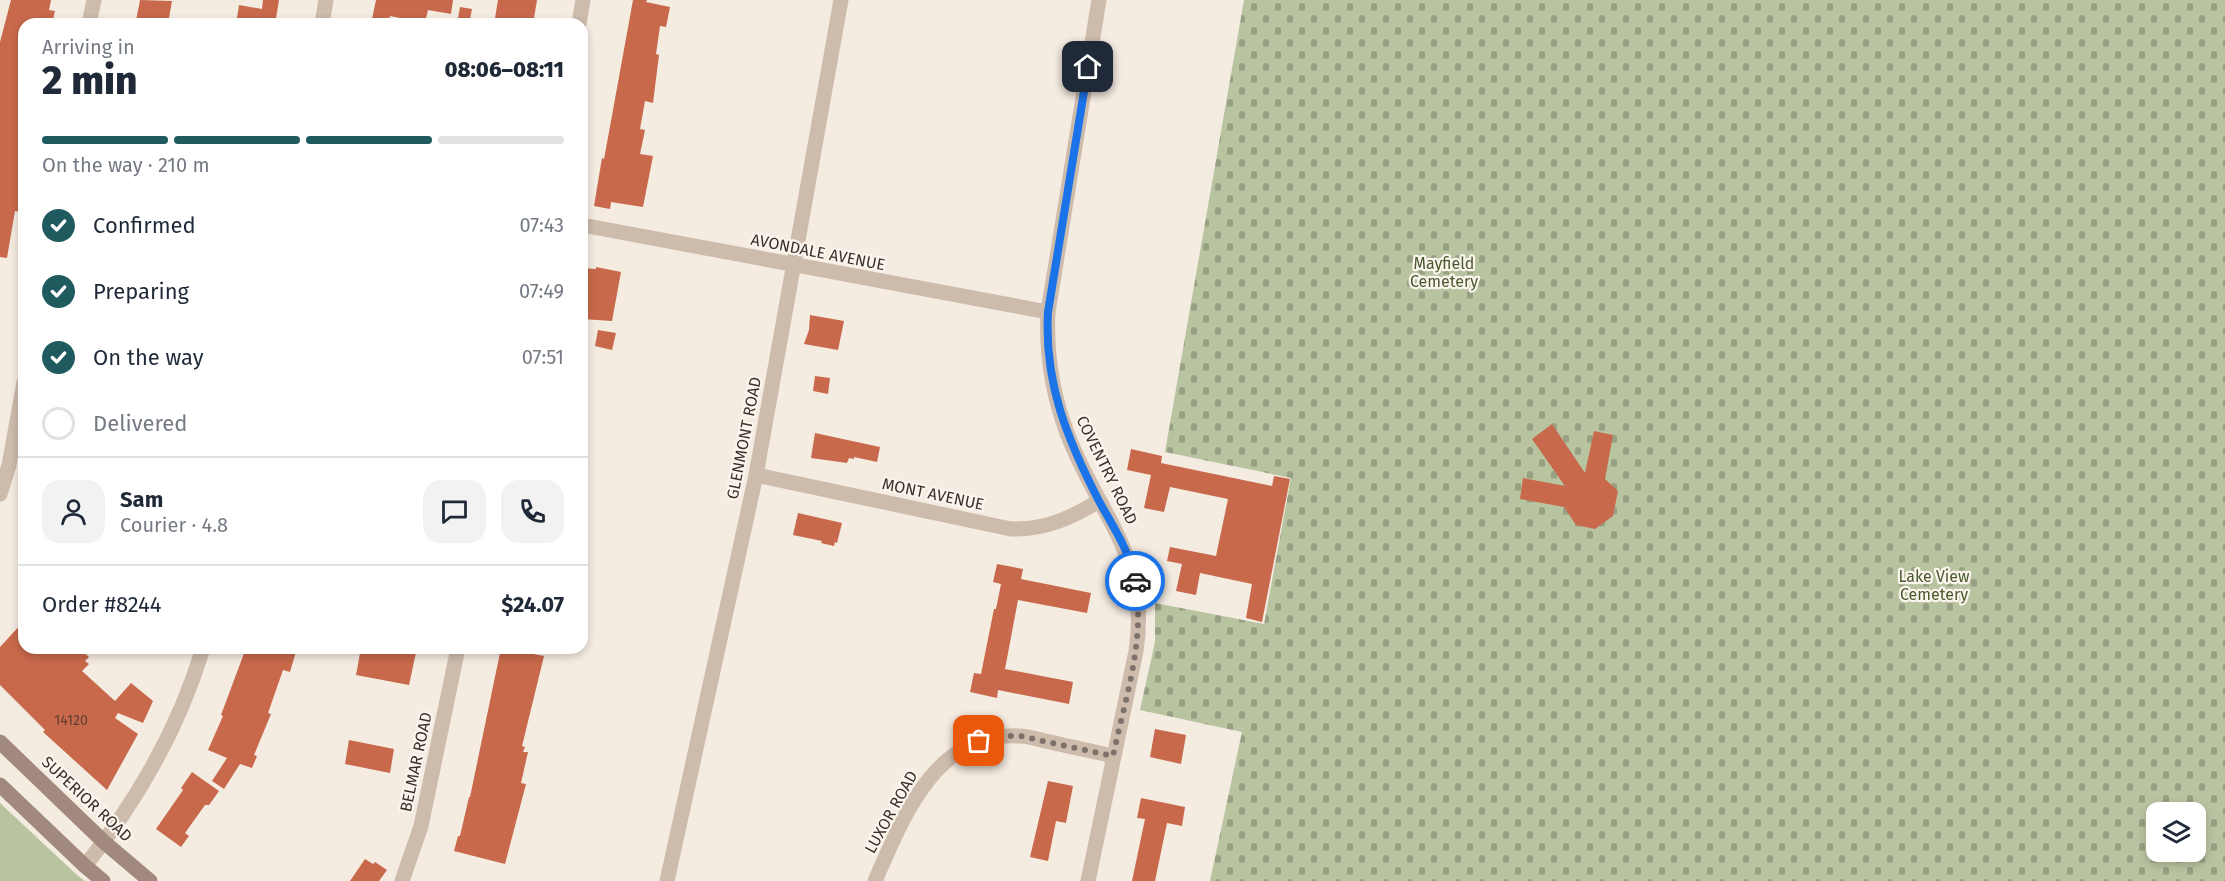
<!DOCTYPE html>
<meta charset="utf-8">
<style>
:root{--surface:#fff;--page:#f2f2f3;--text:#1f2937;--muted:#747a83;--line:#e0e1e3;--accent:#1f5a5e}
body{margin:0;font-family:"Fira Sans",sans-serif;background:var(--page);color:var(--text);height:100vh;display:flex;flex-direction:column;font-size:22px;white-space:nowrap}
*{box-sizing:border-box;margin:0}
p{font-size:20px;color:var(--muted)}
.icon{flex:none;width:33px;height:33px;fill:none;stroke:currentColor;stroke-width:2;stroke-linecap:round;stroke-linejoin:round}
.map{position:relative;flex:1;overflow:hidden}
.panel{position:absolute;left:18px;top:18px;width:570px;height:636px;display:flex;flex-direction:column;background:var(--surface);border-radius:18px;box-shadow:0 3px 9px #0003}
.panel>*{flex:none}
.fabs{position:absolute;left:2146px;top:802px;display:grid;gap:12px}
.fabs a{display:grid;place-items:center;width:60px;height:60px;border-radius:12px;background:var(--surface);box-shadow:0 3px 9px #0003;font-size:30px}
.pin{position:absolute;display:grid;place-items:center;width:51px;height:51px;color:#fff;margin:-26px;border-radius:12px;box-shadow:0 3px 9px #0006}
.courier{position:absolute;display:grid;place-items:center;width:60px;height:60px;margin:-30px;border:4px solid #1a73e8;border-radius:50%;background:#fff;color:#222;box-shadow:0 2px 8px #0007}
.head em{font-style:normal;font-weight:800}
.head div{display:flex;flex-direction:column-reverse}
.head{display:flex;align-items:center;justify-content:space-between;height:102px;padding:0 24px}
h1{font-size:39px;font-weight:800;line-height:45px}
.bar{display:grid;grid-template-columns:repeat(4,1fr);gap:9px 6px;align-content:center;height:72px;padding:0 24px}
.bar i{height:8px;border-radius:4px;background:var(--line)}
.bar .on{background:var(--accent)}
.bar p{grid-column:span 4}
.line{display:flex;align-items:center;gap:15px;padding:0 24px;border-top:2px solid var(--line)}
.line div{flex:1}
.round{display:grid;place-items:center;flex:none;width:63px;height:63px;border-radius:18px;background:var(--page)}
ol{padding:0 24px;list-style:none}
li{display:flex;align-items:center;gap:18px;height:66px}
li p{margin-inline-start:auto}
li .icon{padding:6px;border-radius:50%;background:var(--accent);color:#fff;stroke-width:4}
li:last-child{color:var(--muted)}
li i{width:33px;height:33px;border:3px solid var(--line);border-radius:50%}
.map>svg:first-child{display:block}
.cemetery{fill:url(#cemetery-stones);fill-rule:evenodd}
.park{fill:#b8c4a0}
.building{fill:#c8694b}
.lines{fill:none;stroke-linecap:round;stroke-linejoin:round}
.minor{stroke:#cdbbac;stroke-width:15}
.tertiary{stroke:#cdbbac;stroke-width:15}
.secondary{stroke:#a18a7d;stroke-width:15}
.done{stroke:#7c716b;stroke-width:6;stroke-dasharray:0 10.8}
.route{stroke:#1a73e8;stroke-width:8}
.labels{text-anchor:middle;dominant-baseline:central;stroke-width:4.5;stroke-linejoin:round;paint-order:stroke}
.number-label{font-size:14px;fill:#5e3e33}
.street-label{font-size:16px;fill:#3b302b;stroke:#fbf5ee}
.park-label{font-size:16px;fill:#4a5a2e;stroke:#fbf5ee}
</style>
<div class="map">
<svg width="2225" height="881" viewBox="0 0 2225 881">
<defs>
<pattern id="cemetery-stones" width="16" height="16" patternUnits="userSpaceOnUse" patternTransform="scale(1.5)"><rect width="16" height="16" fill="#b8c4a0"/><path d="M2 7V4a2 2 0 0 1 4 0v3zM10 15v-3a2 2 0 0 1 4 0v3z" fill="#97a083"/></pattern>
</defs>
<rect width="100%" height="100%" fill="#f4ebe1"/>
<path class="cemetery" d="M1244 0H2225V881H1210L1242 732 1140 710 1155 642V603L1264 624 1291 478 1165 452ZM2157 813H2196V852H2157Z"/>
<polygon class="park" points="0,803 77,875 85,881 0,881"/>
<g class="building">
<polygon points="11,0 51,0 49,10 55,11 52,24 24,24 24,178 22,191 23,192 20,212 15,211 7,258 0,257 0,42"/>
<polygon points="140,0 172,1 168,24 136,21"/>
<polygon points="263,0 279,0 275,24 236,24 239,5 262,9"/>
<polygon points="376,0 453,0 451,14 428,10 425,23 390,16 388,24 371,24"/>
<polygon points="498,0 537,0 533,24 494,24"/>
<polygon points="633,0 647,0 646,2 670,7 666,27 660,26 656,54 659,55 653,103 645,101 640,129 645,130 640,154 653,156 643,207 611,202 610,209 594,206 602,158 604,159 609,132"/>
<polygon points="460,7 472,9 469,24 457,24"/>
<polygon points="596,267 621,272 612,321 582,319 582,268 596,269"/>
<polygon points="810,315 844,321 838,350 804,344 809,330"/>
<polygon points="598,330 616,333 612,350 595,346"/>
<polygon points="815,376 830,378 828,394 813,391"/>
<polygon points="1552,424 1585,473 1594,431 1613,435 1605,479 1618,491 1613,516 1595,529 1576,525 1564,507 1520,499 1523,478 1565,486 1532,439"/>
<polygon points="815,433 880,447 877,462 854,457 854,459 849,458 847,463 811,458"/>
<polygon points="1131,449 1162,456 1161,463 1272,486 1274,476 1290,479 1262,622 1246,618 1252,584 1200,573 1196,595 1176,591 1182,564 1167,561 1170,547 1216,556 1228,499 1170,487 1164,512 1144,508 1151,475 1127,470"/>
<polygon points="798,513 842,523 837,543 835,542 834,546 821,543 822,541 793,535"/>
<polygon points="997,564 1023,569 1021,579 1091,593 1087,613 1018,600 1005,669 1073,682 1069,704 998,690 997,698 970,692 974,673 981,674 994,609 996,609 1001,584 993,582"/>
<polygon points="24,621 24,648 79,648 89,657 85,661 89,664 82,671 115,701 131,683 153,701 143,723 118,713 115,718 138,734 107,790 43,732 45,730 0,685 0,647"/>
<polygon points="246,648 297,648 290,672 283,670 268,713 271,714 254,755 257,756 252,768 240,764 224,789 212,781 227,758 208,750 223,716 221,715"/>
<polygon points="361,648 417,648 409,685 356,675"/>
<polygon points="501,648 544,656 522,746 525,747 523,752 528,752 521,783 526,784 505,864 454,851 458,836 460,836 469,797 470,797"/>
<polygon points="1155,729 1186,735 1181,764 1150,757"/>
<polygon points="349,740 394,749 390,773 345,764"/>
<polygon points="192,772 219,791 209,805 205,805 185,833 189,836 181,847 156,829 183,790 181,788"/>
<polygon points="1048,781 1073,786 1066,823 1056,821 1048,861 1030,857"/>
<polygon points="1141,798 1185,807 1182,826 1167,823 1155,881 1132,881 1145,819 1137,818"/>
<polygon points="365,859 373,864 375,862 387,870 379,881 350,881"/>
</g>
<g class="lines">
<g class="minor">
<polyline points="89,24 94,0"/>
<polyline points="322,24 326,0"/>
<polyline points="579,24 583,0"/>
<polyline points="582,225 1048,312"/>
<path d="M756 475 1011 529C1045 530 1071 518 1099 501"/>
<polyline points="0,494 9,465 24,382"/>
<path d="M85 866C137 801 179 728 203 648"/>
<polyline points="402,881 421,826 458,648"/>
<polyline points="667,881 756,475 841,0"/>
<path d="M875 881C903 817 935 732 1019 736 1029 736 1040 740 1050 742 1071 747 1092 751 1113 756"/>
</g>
<path class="tertiary" d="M1088 881 1136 651C1151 557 1097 513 1067 433 1052 393 1046 354 1048 312L1099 0"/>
<g class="secondary">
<polyline points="0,742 104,842 150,881"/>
<polyline points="0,785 85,866 103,881"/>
</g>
</g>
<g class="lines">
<path class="done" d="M979 741 1000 736H1020L1113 756C1125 699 1146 639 1135 581"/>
<path class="route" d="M1088 67 1048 312C1044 383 1067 439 1099 501 1113 527 1130 551 1135 581"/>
</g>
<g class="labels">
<g class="number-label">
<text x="71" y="720">14120</text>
</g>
<g class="street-label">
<text transform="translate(818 252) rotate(11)">AVONDALE AVENUE</text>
<text transform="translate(744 438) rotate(-79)">GLENMONT ROAD</text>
<text transform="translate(1107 470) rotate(64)">COVENTRY ROAD</text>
<text transform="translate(933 494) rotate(12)">MONT AVENUE</text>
<text transform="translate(416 762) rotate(-78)">BELMAR ROAD</text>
<text transform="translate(87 799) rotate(43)">SUPERIOR ROAD</text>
<text transform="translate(891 812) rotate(-61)">LUXOR ROAD</text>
</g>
<g class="park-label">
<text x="1444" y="263">Mayfield<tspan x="1444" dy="18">Cemetery</tspan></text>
<text x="1934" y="576">Lake View<tspan x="1934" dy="18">Cemetery</tspan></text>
</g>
</g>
</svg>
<div class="fabs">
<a><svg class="icon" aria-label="layers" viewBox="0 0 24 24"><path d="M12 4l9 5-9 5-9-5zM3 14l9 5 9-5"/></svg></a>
</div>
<div class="pin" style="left:979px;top:741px;background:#ea580c"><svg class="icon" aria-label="bag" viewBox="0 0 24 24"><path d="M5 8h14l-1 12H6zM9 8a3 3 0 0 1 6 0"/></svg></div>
<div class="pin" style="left:1088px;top:67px;background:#1f2937"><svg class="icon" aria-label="home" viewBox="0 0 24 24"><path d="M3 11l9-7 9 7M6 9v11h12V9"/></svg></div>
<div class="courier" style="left:1135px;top:581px"><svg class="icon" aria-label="car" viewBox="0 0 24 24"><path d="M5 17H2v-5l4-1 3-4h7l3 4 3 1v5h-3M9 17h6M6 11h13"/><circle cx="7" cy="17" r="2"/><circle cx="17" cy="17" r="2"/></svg></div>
<section class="panel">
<div class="head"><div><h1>2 min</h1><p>Arriving in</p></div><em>08:06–08:11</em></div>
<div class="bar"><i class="on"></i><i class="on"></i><i class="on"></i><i></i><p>On the way · 210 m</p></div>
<ol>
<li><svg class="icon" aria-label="check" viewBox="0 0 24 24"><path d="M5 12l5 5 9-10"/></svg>Confirmed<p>07:43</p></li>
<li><svg class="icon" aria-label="check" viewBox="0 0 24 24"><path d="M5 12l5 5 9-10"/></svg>Preparing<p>07:49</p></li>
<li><svg class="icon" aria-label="check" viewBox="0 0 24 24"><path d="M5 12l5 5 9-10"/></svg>On the way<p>07:51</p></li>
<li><i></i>Delivered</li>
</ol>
<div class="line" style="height:108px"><a class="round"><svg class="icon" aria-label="person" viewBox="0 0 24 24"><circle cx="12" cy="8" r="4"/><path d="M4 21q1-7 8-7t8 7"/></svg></a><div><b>Sam</b><p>Courier · 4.8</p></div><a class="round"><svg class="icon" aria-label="chat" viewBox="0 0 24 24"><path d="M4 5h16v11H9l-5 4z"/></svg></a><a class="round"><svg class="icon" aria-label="phone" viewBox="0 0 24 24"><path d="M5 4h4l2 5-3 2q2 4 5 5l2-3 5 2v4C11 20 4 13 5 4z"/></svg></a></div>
<div class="line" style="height:78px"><div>Order #8244</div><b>$24.07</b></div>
</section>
</div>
